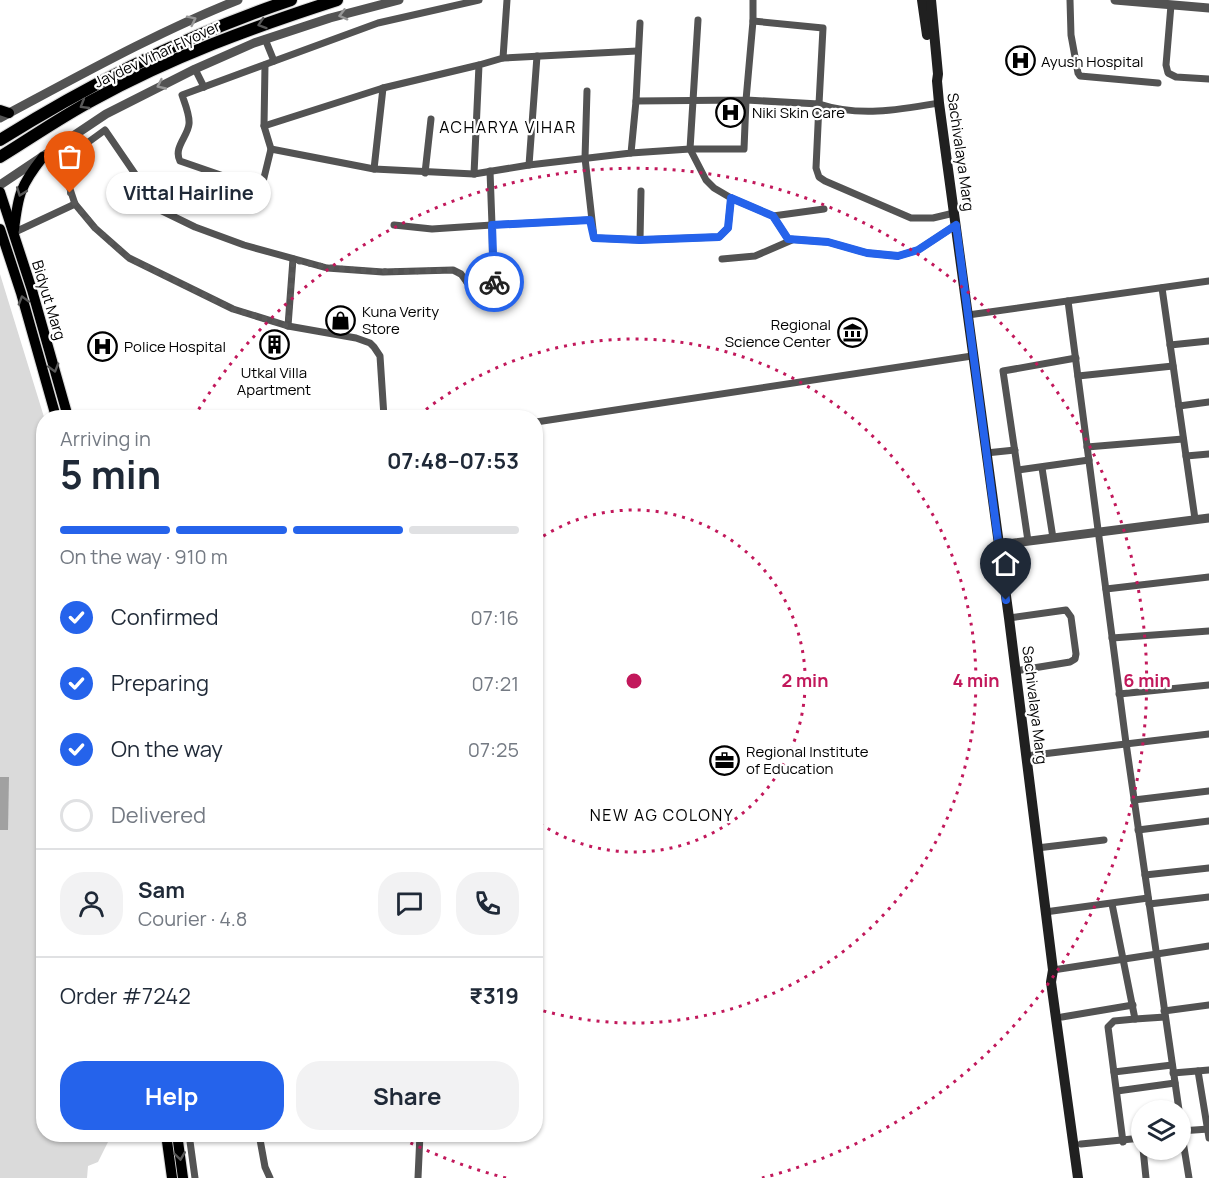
<!DOCTYPE html>
<meta charset="utf-8">
<style>
:root{--surface:#fff;--page:#f2f2f3;--text:#1f2937;--muted:#747a83;--line:#e0e1e3;--accent:#2563eb}
body{margin:0;font-family:Manrope,sans-serif;background:var(--page);color:var(--text);height:100vh;display:flex;flex-direction:column;font-size:22px;white-space:nowrap}
*{box-sizing:border-box;margin:0}
p{font-size:20px;color:var(--muted)}
.icon{flex:none;width:33px;height:33px;fill:none;stroke:currentColor;stroke-width:2;stroke-linecap:round;stroke-linejoin:round}
.map{position:relative;flex:1;overflow:hidden}
.panel{position:absolute;left:36px;top:410px;width:507px;height:732px;display:flex;flex-direction:column;background:var(--surface);border-radius:24px;box-shadow:0 2px 4px #0004}
.panel>*{flex:none}
.controls{position:absolute;left:1131px;top:1100px;display:grid;gap:12px}
.controls a{display:grid;place-items:center;width:60px;height:60px;border-radius:50%;background:var(--surface);box-shadow:0 2px 4px #0004;font-size:30px}
.pin{position:absolute;display:grid;place-items:center;width:51px;height:51px;color:#fff;margin:-62px -26px;border-radius:50% 50% 50% 0;rotate:-45deg;box-shadow:0 0 6px #0007}
.pin .icon{rotate:45deg}
.courier{position:absolute;display:grid;place-items:center;width:60px;height:60px;margin:-30px;border:4px solid #2563eb;border-radius:50%;background:#fff;color:#222;box-shadow:0 2px 8px #0007}
.bubble{position:absolute;height:42px;border-radius:21px;background:var(--surface);box-shadow:0 2px 4px #0004;font-size:20px;font-weight:700;line-height:42px;text-align:center}
.summary em{font-style:normal;font-weight:700}
.summary div{display:flex;flex-direction:column-reverse}
.summary{display:flex;align-items:center;justify-content:space-between;height:102px;padding:0 24px}
h1{font-size:39px;font-weight:700;line-height:45px}
.bar{display:grid;grid-template-columns:repeat(4,1fr);gap:9px 6px;align-content:center;height:72px;padding:0 24px}
.bar i{height:8px;border-radius:4px;background:var(--line)}
.bar .selected{background:var(--accent)}
.bar p{grid-column:span 4}
.line{display:flex;align-items:center;gap:15px;padding:0 24px;border-top:2px solid var(--line)}
.line div{flex:1}
.round{display:grid;place-items:center;flex:none;width:63px;height:63px;border-radius:24px;background:var(--page)}
ol{padding:0 24px;list-style:none}
li{display:flex;align-items:center;gap:18px;height:66px}
li p{margin-inline-start:auto}
li .icon{padding:6px;border-radius:50%;background:var(--accent);color:#fff;stroke-width:4}
li:last-child{color:var(--muted)}
li i{width:33px;height:33px;border:3px solid var(--line);border-radius:50%}
.primary-button{display:flex;gap:12px;margin-top:auto;padding:12px 24px}
.primary-button a{flex:1;height:69px;border-radius:24px;background:var(--accent);color:#fff;font-size:24px;font-weight:700;line-height:69px;text-align:center}
.primary-button a+a{background:var(--page);color:var(--text)}
.map>svg:first-child{display:block}
.green{fill:#dadada}
.water{fill:#a1a1a1}
.lines{fill:none;stroke-linecap:round;stroke-linejoin:round}
.primary-casing{stroke:#dbdbdb;stroke-width:12}
.trunk-casing{stroke:#dbdbdb;stroke-width:14}
.minor{stroke:#535353;stroke-width:7}
.tertiary{stroke:#535353;stroke-width:9}
.secondary{stroke:#202020;stroke-width:10}
.primary{stroke:#000;stroke-width:10}
.trunk{stroke:#000;stroke-width:12}
.oneway{stroke:#989898}
.oneway2{stroke:#595959}
.done{stroke:#595959;stroke-width:6;stroke-dasharray:0 10.8}
.route{stroke:#2563eb;stroke-width:8}
.ring{fill:none;stroke:#c2185b;stroke-width:3;stroke-dasharray:3 6}
.labels{text-anchor:middle;dominant-baseline:central;stroke-width:4.5;stroke-linejoin:round;paint-order:stroke}
.street-label{font-size:15px;fill:#000;stroke:#fff}
.poi-label{font-size:15px;fill:#000;stroke:#fff;text-anchor:start}
.neighbourhood-label{font-size:16px;letter-spacing:1.5px;fill:#000;stroke:#fff}
.centre{fill:#c2185b;stroke:#fff;stroke-width:3}
.ring-label{font-size:18px;text-anchor:middle;font-weight:bold;fill:#c2185b;stroke:#fff;stroke-width:4.5;stroke-linejoin:round;paint-order:stroke}
</style>
<div class="map">
<svg width="1209" height="1178" viewBox="0 0 1209 1178">
<rect width="100%" height="100%" fill="#fff"/>
<polygon class="green" points="0,274 44,417 44,1134 112,1134 98,1162 88,1166 87,1178 0,1178"/>
<polygon class="water" points="0,777 9,777 8,830 0,830"/>
<g class="lines">
<defs>
<g id="primary">
<polyline points="0,110 9,113"/>
<polyline points="0,192 32,290 68,417"/>
<polyline points="0,229 21,293 56,417"/>
<path d="M14 230C18 195 20 186 43 157"/>
<polyline points="166,1134 172,1178"/>
<polyline points="177,1134 183,1178"/>
</g>
<g id="trunk">
<path d="M0 140C91 83 189 34 291 0"/>
<path d="M0 157C31 138 61 117 93 100 171 57 253 27 337 0"/>
</g>
</defs>
<use href="#primary" class="primary-casing"/>
<use href="#trunk" class="trunk-casing"/>
<g class="minor">
<polyline points="1070,0 1071,35 1078,73 1080,76 1158,83"/>
<polyline points="1171,5 1166,65 1168,73 1176,77 1209,79"/>
<polyline points="698,20 690,149 706,180 714,188 731,198 773,216 824,209"/>
<polyline points="640,23 636,101 746,100 753,21 753,0"/>
<polyline points="265,39 274,61"/>
<polyline points="503,58 637,51"/>
<polyline points="195,69 204,87"/>
<polyline points="587,91 585,158 594,238 640,240 719,237 728,228 731,198"/>
<path d="M939 103C898 110 859 117 819 104L816 168 819 177 825 181 911 218H933L954 213"/>
<polyline points="264,126 383,88 479,65"/>
<polyline points="271,149 374,169 474,174 529,165 631,153 636,101"/>
<polyline points="631,153 690,149 744,149 746,100 819,104 823,28 753,21"/>
<polyline points="529,165 537,56"/>
<polyline points="374,169 383,88"/>
<polyline points="490,171 492,225 590,220"/>
<polyline points="425,173 431,119"/>
<polyline points="474,174 479,65 503,58 507,0"/>
<path d="M238 181 180 161C173 148 188 136 189 124 190 115 185 104 182 95L378 23 479 0"/>
<polyline points="261,190 271,149 264,126 265,65"/>
<polyline points="773,216 788,239 828,242 867,253 898,256 918,250 956,225"/>
<polyline points="13,233 75,204"/>
<polyline points="640,240 641,191"/>
<polyline points="722,259 755,256 792,240"/>
<polyline points="1162,288 1195,519"/>
<polyline points="1068,301 1126,743 1179,1110"/>
<polyline points="968,315 1209,281"/>
<polyline points="288,326 293,259"/>
<polyline points="1170,345 1209,341"/>
<polyline points="1078,376 1173,366"/>
<polyline points="1179,406 1209,402"/>
<polyline points="384,417 380,356 374,347 370,343 356,338 288,326 233,309 129,258 95,228 75,204 61,162 105,130 144,187 152,204 158,209 195,227 244,245 327,268 383,272 453,270 461,274 474,292 490,290 493,288 492,225 432,229 394,225"/>
<polyline points="536,422 972,356"/>
<polyline points="1087,447 1183,439"/>
<polyline points="986,453 1015,450"/>
<polyline points="1186,456 1209,454"/>
<polyline points="1042,468 1053,538"/>
<polyline points="1018,470 1089,460"/>
<polyline points="1028,541 1003,371 1076,358"/>
<polyline points="1106,589 1209,577"/>
<polyline points="1009,618 1066,610 1071,617 1076,654 1075,659 1070,662 1015,671"/>
<polyline points="1112,638 1209,631"/>
<polyline points="1119,694 1209,685"/>
<polyline points="1026,756 1209,734"/>
<polyline points="1134,800 1209,791"/>
<polyline points="1138,830 1209,821"/>
<polyline points="1037,848 1104,840"/>
<polyline points="1145,875 1209,868"/>
<polyline points="1112,904 1135,1019 1114,1021 1108,1027 1123,1142"/>
<polyline points="1149,904 1209,897"/>
<polyline points="1045,912 1148,898"/>
<polyline points="1053,970 1209,946"/>
<polyline points="1164,1011 1209,1005"/>
<polyline points="1062,1017 1133,1005"/>
<polyline points="1135,1019 1165,1017"/>
<polyline points="1198,1071 1209,1138"/>
<polyline points="1114,1072 1172,1065"/>
<polyline points="1173,1073 1209,1070"/>
<polyline points="1117,1091 1175,1083"/>
<polyline points="1180,1123 1189,1178"/>
<polyline points="1180,1131 1209,1129"/>
<polyline points="189,1134 195,1178"/>
<polyline points="259,1134 265,1167 270,1178"/>
<polyline points="1081,1144 1142,1138"/>
<polyline points="1143,1149 1146,1178"/>
<polyline points="418,1178 420,1134"/>
</g>
<g class="tertiary">
<polyline points="1115,0 1209,8"/>
<path d="M0 118C77 77 157 32 238 0"/>
<polyline points="0,185 106,114 195,69 254,43 330,18 399,0"/>
<polyline points="998,545 1209,518"/>
</g>
<g class="secondary">
<polyline points="922,0 927,35"/>
<polyline points="931,0 938,74 937,81 939,103 1009,618 1053,970 1051,982 1078,1178"/>
</g>
<use href="#primary" class="primary"/>
<use href="#trunk" class="trunk"/>
</g>
<defs><path id="oneway-chevron" d="M-2-3.5L2.5 0L-2 3.5" fill="none" stroke-width="1.6" stroke-linecap="round" stroke-linejoin="round" transform="scale(1.5)"/></defs>
<g class="oneway">
<use href="#oneway-chevron" transform="translate(343 15) rotate(165)"/>
<use href="#oneway-chevron" transform="translate(192 20) rotate(-26)"/>
<use href="#oneway-chevron" transform="translate(161 85) rotate(155)"/>
</g>
<g class="oneway2">
<use href="#oneway-chevron" transform="translate(262 24) rotate(162)"/>
<use href="#oneway-chevron" transform="translate(84 105) rotate(149)"/>
<use href="#oneway-chevron" transform="translate(21 192) rotate(110)"/>
<use href="#oneway-chevron" transform="translate(23 300) rotate(-106)"/>
<use href="#oneway-chevron" transform="translate(54 368) rotate(74)"/>
<use href="#oneway-chevron" transform="translate(180 1156) rotate(82)"/>
</g>
<g class="lines">
<path class="done" d="M70 193 75 204 95 228 129 258 233 309 288 326 293 260C350 274 395 272 453 270 471 275 467 306 493 288L494 282"/>
<polyline class="route" points="494,282 492,225 590,220 594,238 640,240 719,237 728,228 731,198 773,216 788,239 828,242 867,253 898,256 918,250 956,225 1006,600"/>
</g>
<g class="ring">
<path d="M536 541A171 171 0 1 1 536 821"/>
<path d="M419 415A342 342 0 1 1 537 1009"/>
<path d="M506 1178A513 513 0 0 1 397 1136M194 417A513 513 0 1 1 762 1178"/>
</g>
<defs>
<symbol id="hospital-ring" viewBox="-11 -11 22 22"><circle r="9.5" fill="#fff" stroke="#000" stroke-width="1.5"/><path d="M-5-5h3v3.5h4V-5h3V5h-3V1.5h-4V5h-3Z" fill="#000"/></symbol>
<symbol id="shop-ring" viewBox="-11 -11 22 22"><circle r="9.5" fill="#fff" stroke="#000" stroke-width="1.5"/><path d="M-5-2.5h2.3a2.7 3.5 0 0 1 5.4 0H5L5.5 6h-11ZM-1.5-2.5h3a1.5 2.3 0 0 0-3 0Z" fill="#000"/></symbol>
<symbol id="museum-ring" viewBox="-11 -11 22 22"><circle r="9.5" fill="#fff" stroke="#000" stroke-width="1.5"/><path d="M0-6L6-3V-2H-6V-3ZM-5-1h2V3h-2ZM-1-1h2V3h-2ZM3-1h2V3H3ZM-6 4H6V6H-6Z" fill="#000"/></symbol>
<symbol id="building-ring" viewBox="-11 -11 22 22"><circle r="9.5" fill="#fff" stroke="#000" stroke-width="1.5"/><path d="M-4-6H4V6H1V3H-1V6H-4ZM-2.5-4.3h1.7v1.8h-1.7ZM.8-4.3h1.7v1.8H.8ZM-2.5-1h1.7V.8h-1.7ZM.8-1h1.7V.8H.8Z" fill="#000"/></symbol>
<symbol id="office-ring" viewBox="-11 -11 22 22"><circle r="9.5" fill="#fff" stroke="#000" stroke-width="1.5"/><path d="M-6-3h4V-5.5h4V-3h4V5H-6ZM-1-4.5V-3h2v-1.5ZM-6 0V1H6V0Z" fill="#000"/></symbol>
</defs>
<g fill-rule="evenodd">
<use href="#hospital-ring" x="1004" y="44" width="33" height="33"/>
<use href="#hospital-ring" x="714" y="96" width="33" height="33"/>
<use href="#shop-ring" x="324" y="304" width="33" height="33"/>
<use href="#museum-ring" x="836" y="316" width="33" height="33"/>
<use href="#building-ring" x="258" y="328" width="33" height="33"/>
<use href="#hospital-ring" x="86" y="330" width="33" height="33"/>
<use href="#office-ring" x="708" y="744" width="33" height="33"/>
</g>
<g class="labels">
<g class="street-label">
<text transform="translate(157 54) rotate(-25)">Jaydev Vihar Flyover</text>
<text transform="translate(961 152) rotate(82)">Sachivalaya Marg</text>
<text transform="translate(49 300) rotate(73)">Bidyut Marg</text>
<text transform="translate(1035 705) rotate(83)">Sachivalaya Marg</text>
</g>
<g class="poi-label">
<text x="1041" y="61">Ayush Hospital</text>
<text x="752" y="112">Niki Skin Care</text>
<text x="362" y="311">Kuna Verity<tspan x="362" dy="17">Store</tspan></text>
<text x="831" y="324" text-anchor="end">Regional<tspan x="831" dy="17">Science Center</tspan></text>
<text x="124" y="346">Police Hospital</text>
<text x="274" y="372" text-anchor="middle">Utkal Villa<tspan x="274" dy="17">Apartment</tspan></text>
<text x="746" y="751">Regional Institute<tspan x="746" dy="17">of Education</tspan></text>
</g>
<g class="neighbourhood-label">
<text x="508" y="127">ACHARYA VIHAR</text>
<text x="662" y="815">NEW AG COLONY</text>
</g>
</g>
<circle cx="634" cy="681" r="9" class="centre"/>
<g class="ring-label">
<text x="805" y="687">2 min</text>
<text x="976" y="687">4 min</text>
<text x="1147" y="687">6 min</text>
</g>
</svg>
<div class="controls">
<a><svg class="icon" aria-label="layers" viewBox="0 0 24 24"><path d="M12 4l9 5-9 5-9-5zM3 14l9 5 9-5"/></svg></a>
</div>
<div class="pin" style="left:70px;top:193px;background:#ea580c"><svg class="icon" aria-label="bag" viewBox="0 0 24 24"><path d="M5 8h14l-1 12H6zM9 8a3 3 0 0 1 6 0"/></svg></div>
<div class="pin" style="left:1006px;top:600px;background:#1f2937"><svg class="icon" aria-label="home" viewBox="0 0 24 24"><path d="M3 11l9-7 9 7M6 9v11h12V9"/></svg></div>
<div class="courier" style="left:494px;top:282px"><svg class="icon" aria-label="bike" viewBox="0 0 24 24"><circle cx="6" cy="16" r="4"/><circle cx="18" cy="16" r="4"/><path d="M6 16l4-8h5l3 8M10 8l3 8H6M13 5h3"/></svg></div>
<div class="bubble" style="left:106px;top:172px;width:165px">Vittal Hairline</div>
<section class="panel">
<div class="summary"><div><h1>5 min</h1><p>Arriving in</p></div><em>07:48–07:53</em></div>
<div class="bar"><i class="selected"></i><i class="selected"></i><i class="selected"></i><i></i><p>On the way · 910 m</p></div>
<ol>
<li><svg class="icon" aria-label="check" viewBox="0 0 24 24"><path d="M5 12l5 5 9-10"/></svg>Confirmed<p>07:16</p></li>
<li><svg class="icon" aria-label="check" viewBox="0 0 24 24"><path d="M5 12l5 5 9-10"/></svg>Preparing<p>07:21</p></li>
<li><svg class="icon" aria-label="check" viewBox="0 0 24 24"><path d="M5 12l5 5 9-10"/></svg>On the way<p>07:25</p></li>
<li><i></i>Delivered</li>
</ol>
<div class="line" style="height:108px"><a class="round"><svg class="icon" aria-label="person" viewBox="0 0 24 24"><circle cx="12" cy="8" r="4"/><path d="M4 21q1-7 8-7t8 7"/></svg></a><div><b>Sam</b><p>Courier · 4.8</p></div><a class="round"><svg class="icon" aria-label="chat" viewBox="0 0 24 24"><path d="M4 5h16v11H9l-5 4z"/></svg></a><a class="round"><svg class="icon" aria-label="phone" viewBox="0 0 24 24"><path d="M5 4h4l2 5-3 2q2 4 5 5l2-3 5 2v4C11 20 4 13 5 4z"/></svg></a></div>
<div class="line" style="height:78px"><div>Order #7242</div><b>₹319</b></div>
<div class="primary-button"><a>Help</a><a>Share</a></div>
</section>
</div>
